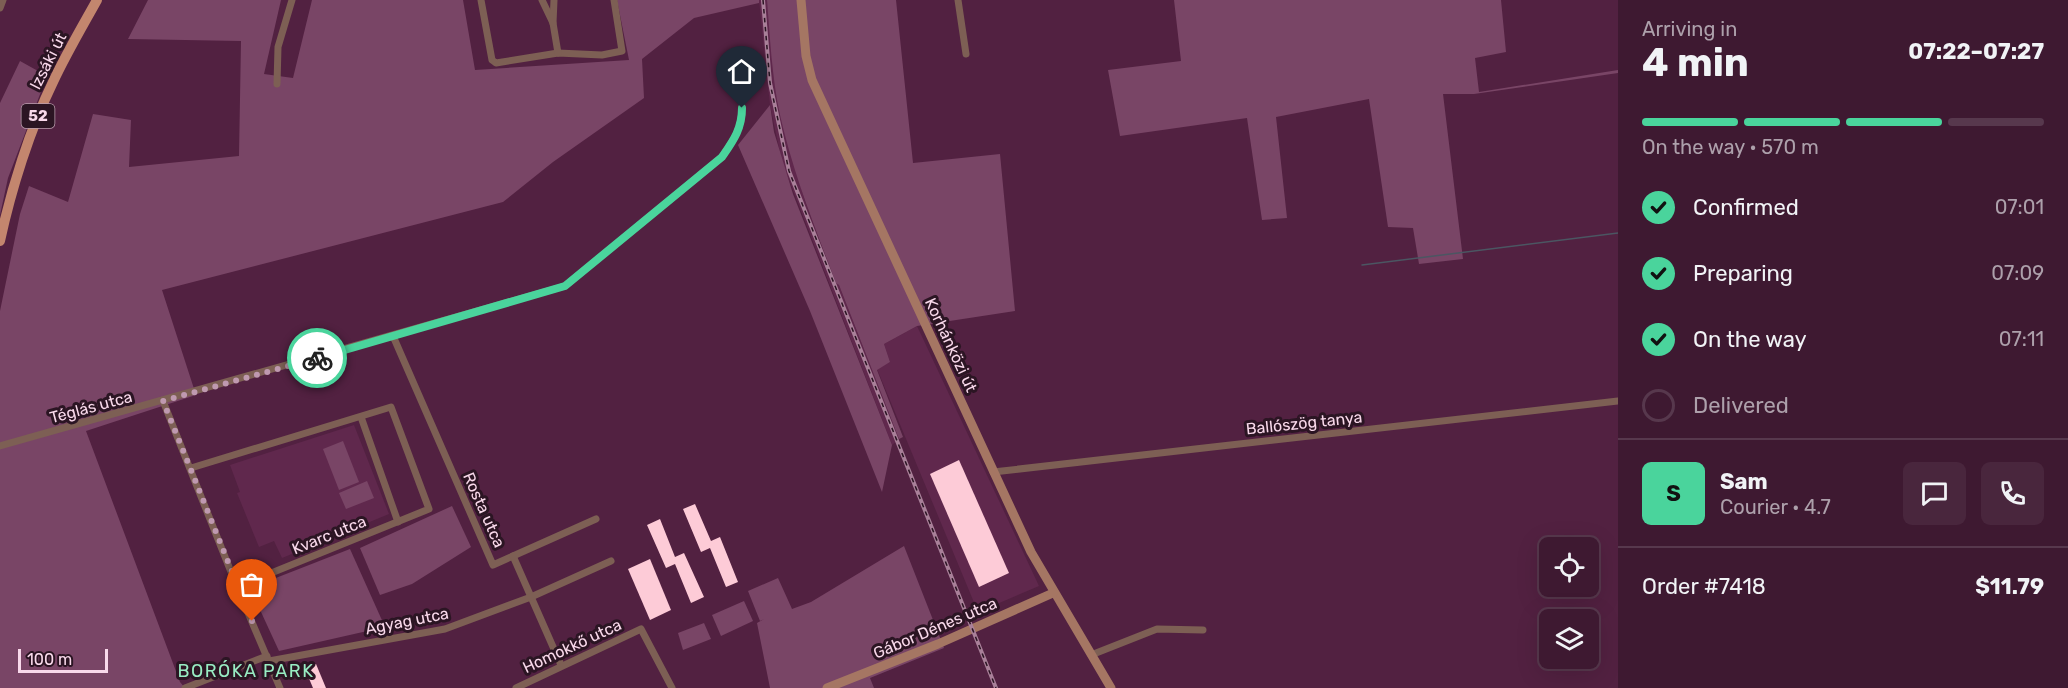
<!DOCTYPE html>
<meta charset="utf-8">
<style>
:root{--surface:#3e1931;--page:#49263d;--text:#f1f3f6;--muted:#ada0ab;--line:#57384d;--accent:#4ad49c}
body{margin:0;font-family:Rubik,sans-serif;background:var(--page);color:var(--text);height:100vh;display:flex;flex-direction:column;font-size:22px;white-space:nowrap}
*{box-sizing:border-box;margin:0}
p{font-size:20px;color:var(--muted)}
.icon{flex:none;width:33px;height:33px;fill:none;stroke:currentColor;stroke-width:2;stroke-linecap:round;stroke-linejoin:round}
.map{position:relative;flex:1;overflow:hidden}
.side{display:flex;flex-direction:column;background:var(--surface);width:450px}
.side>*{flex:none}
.fabs{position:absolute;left:1539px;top:537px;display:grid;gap:12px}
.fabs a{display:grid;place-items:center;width:60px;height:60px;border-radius:9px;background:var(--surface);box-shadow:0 6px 24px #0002,0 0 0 2px var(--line);font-size:30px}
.scale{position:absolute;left:18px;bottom:15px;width:90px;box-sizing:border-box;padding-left:6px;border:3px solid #f9d9eb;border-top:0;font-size:16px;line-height:21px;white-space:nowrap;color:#f9d9eb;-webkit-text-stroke:4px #2b1523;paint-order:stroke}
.pin{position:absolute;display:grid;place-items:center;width:51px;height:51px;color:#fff;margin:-62px -26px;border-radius:50% 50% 50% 0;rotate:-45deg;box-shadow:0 0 6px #0007}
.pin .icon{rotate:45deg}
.courier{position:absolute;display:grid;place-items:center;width:60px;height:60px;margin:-30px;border:4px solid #4ad49c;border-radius:50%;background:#fff;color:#222;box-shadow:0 2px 8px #0007}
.head em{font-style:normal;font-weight:700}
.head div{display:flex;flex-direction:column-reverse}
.head{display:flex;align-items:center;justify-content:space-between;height:102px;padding:0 24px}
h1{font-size:39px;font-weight:700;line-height:45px}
.bar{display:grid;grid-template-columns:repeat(4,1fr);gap:9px 6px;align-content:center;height:72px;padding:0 24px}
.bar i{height:8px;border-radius:4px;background:var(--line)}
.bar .selected{background:var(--accent)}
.bar p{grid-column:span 4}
.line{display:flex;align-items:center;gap:15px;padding:0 24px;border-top:2px solid var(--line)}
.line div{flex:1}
.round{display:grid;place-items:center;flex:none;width:63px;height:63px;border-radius:9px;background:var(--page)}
ol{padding:0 24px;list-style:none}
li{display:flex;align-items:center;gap:18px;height:66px}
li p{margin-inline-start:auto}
li .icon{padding:6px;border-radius:50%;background:var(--accent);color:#111;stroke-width:4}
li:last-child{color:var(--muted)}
li i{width:33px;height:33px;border:3px solid var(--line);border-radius:50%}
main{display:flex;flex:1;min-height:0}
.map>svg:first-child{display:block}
.built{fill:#60284d}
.green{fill:#794566}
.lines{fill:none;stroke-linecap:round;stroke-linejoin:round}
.stream{stroke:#4b5662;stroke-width:1.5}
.building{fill:#fdcbd7}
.street{stroke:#7d5f54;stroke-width:7}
.secondary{stroke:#a57663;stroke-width:9}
.primary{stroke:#c3866e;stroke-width:10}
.rail-casing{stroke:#a98099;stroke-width:4}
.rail{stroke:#2b1523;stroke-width:1.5;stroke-dasharray:4.5;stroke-linecap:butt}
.done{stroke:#bf99b0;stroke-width:6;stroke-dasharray:0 10.8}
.route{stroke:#4ad49c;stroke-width:8}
.labels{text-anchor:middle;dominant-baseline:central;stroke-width:6;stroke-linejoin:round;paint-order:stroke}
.shield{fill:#2b1523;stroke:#bb9eaf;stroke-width:1.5}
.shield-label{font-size:15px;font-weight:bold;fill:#f9d9eb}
.street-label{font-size:16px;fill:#f9d9eb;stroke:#2b1523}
.neighbourhood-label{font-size:18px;letter-spacing:1.5px;fill:#98ecc3;stroke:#2b1523}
</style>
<main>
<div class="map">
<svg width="1618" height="688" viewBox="0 0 1618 688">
<rect width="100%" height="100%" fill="#522141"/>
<g class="built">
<polygon points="759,0 767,0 780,114 805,201 835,282 839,285 899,439 892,445 782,162 770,105"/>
<polygon points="917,326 1039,586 978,612 877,369 890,362 884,344"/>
<polygon points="354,425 389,514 282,558 274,541 259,547 237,493 240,492 230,465"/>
</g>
<g class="green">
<polygon points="148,0 281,0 264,74 293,78 312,0 463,0 475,70 629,60 617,0 759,0 759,3 694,18 642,59 644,98 553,162 503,202 162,290 196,395 86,431 180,682 185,688 0,688 0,311 20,214 29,186 68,202 93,114 131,120 129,167 239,156 241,41 128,39"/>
<path d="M767 0H896L913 163 1000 154 1015 311 917 326 884 344 890 362 877 370 903 437 899 439 839 285 836 283C815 228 793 173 780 115 772 78 770 38 767 0Z"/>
<polygon points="1174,0 1501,0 1506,52 1475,58 1479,92 1618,70 1618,73 1474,94 1443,94 1463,259 1419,264 1413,228 1388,227 1369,99 1276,117 1287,218 1262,220 1247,118 1120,136 1108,70 1181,61"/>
<polygon points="20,61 47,76 8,178 0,215 0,103"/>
<polygon points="770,105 774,132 793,194 892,445 882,492 810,311 738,145"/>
<polygon points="343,441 359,482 339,490 323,449"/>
<polygon points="367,481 374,498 346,509 339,493"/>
<polygon points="452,506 471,547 412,584 380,595 360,548"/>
<polygon points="904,546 944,648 870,678 874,688 770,688 757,623 764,619 760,621 748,591 778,578 792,609 811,602"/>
<polygon points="350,549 385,627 279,651 250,588"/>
<polygon points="744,601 753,621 721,636 712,615"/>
<polygon points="704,623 711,639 683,650 678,633"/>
</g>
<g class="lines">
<polyline class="stream" points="1362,265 1618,233"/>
</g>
<g class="building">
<polygon points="959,460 1009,573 979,587 930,474"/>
<polygon points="695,504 711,541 720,537 738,582 726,587 710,548 701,552 683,509"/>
<polygon points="660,519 675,557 684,553 704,597 691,603 675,564 666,568 647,525"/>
<polygon points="650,559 671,610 650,620 628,569"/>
<polygon points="316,664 326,688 313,688 305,669"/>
</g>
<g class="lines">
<g class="street">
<polyline points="481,0 492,60 496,63 558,53 602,55 622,51 614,0"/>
<polyline points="542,0 553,23 558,53"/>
<polyline points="958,0 966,54"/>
<polyline points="0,8 3,0"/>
<polyline points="553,23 554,0"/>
<polyline points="277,84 278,47 292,0"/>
<polyline points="393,336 493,565 513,556 561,665"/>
<polyline points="163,401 237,587 280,688"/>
<polyline points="361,417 398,522"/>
<path d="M0 446 565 286 722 157C733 141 742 129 742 108"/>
<polyline points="191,468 391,407 429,509 237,587"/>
<polyline points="993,472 1618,401"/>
<polyline points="513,556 596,519"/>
<polyline points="1091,655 1157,629 1203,630"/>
<polyline points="269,661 445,629 531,597 611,561"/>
<polyline points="185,688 267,656"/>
<polyline points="516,688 641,629 672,688"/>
</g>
<g class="secondary">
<polyline points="801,0 806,56 812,80 1031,552 1111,688"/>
<polyline points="827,688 938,644 1053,593"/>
</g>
<path class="primary" d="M0 241C11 190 30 129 53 82 66 54 82 27 97 0"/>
<defs>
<polyline id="rail" points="763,0 770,83 789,171 996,688"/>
</defs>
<use href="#rail" class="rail-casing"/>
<use href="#rail" class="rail"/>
</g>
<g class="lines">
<polyline class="done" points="252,621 163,401 317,358"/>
<path class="route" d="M317 358 565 286 722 157C733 141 742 129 742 108"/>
</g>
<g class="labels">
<rect class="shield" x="21.5" y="104" width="33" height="24" rx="4.5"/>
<g class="shield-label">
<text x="38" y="116">52</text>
</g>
<g class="street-label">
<text transform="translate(48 61) rotate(-63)">Izsáki út</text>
<text transform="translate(951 345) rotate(65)">Korhánközi út</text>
<text transform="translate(91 407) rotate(-15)">Téglás utca</text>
<text transform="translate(1304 423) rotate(-6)">Ballószög tanya</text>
<text transform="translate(484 510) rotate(66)">Rosta utca</text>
<text transform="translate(329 535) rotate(-22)">Kvarc utca</text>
<text transform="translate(407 621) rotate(-11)">Agyag utca</text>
<text transform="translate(935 628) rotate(-23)">Gábor Dénes utca</text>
<text transform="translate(572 646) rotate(-25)">Homokkő utca</text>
</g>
<g class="neighbourhood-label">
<text x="246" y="671">BORÓKA PARK</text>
</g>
</g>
</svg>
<div class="fabs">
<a><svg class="icon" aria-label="locate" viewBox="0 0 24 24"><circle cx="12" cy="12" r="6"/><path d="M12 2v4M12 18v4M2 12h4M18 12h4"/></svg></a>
<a><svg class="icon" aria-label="layers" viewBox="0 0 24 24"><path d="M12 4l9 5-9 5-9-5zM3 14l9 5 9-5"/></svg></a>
</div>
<div class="scale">100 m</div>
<div class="pin" style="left:252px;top:621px;background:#ea580c"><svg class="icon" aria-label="bag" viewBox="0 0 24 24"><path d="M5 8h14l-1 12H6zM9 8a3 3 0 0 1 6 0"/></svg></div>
<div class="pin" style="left:742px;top:108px;background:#1f2937"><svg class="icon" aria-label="home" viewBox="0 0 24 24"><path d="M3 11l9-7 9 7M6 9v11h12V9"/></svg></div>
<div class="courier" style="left:317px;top:358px"><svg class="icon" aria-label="bike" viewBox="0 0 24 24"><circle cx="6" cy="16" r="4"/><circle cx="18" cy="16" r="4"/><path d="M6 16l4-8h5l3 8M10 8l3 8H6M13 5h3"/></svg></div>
</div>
<section class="side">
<div class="head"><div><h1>4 min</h1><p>Arriving in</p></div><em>07:22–07:27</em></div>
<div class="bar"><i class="selected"></i><i class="selected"></i><i class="selected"></i><i></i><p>On the way · 570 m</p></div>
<ol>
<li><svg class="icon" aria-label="check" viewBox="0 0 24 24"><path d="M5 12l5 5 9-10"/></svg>Confirmed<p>07:01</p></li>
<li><svg class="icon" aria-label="check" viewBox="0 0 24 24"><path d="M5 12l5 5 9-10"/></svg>Preparing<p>07:09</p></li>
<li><svg class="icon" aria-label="check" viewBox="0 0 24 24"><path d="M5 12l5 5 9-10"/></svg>On the way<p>07:11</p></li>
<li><i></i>Delivered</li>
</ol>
<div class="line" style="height:108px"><b class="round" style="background:var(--accent);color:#111">S</b><div><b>Sam</b><p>Courier · 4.7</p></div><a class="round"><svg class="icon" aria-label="chat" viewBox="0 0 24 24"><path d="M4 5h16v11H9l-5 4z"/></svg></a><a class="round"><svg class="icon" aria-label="phone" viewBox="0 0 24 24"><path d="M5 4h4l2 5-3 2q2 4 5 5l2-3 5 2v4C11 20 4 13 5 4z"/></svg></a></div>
<div class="line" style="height:78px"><div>Order #7418</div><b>$11.79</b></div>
</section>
</main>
